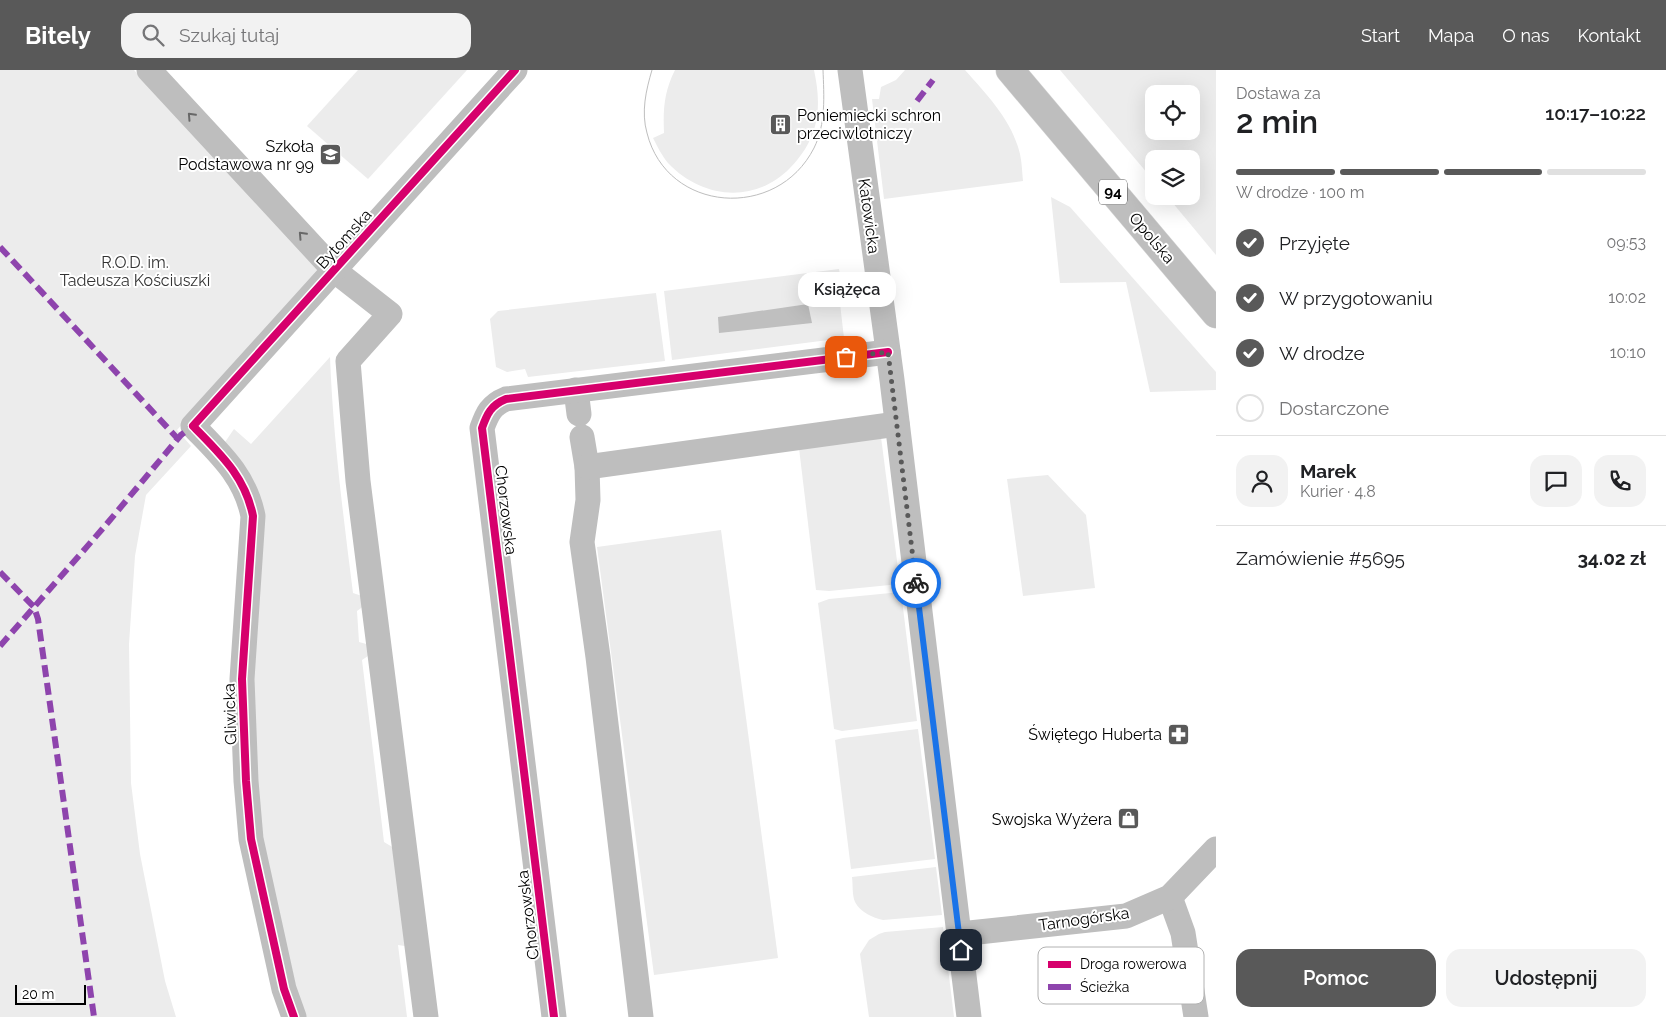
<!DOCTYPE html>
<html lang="pl">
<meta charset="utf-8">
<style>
:root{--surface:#fff;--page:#f2f2f2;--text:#202124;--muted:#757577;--line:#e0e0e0;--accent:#595959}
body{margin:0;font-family:Raleway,sans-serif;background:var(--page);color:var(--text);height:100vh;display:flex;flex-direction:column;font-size:19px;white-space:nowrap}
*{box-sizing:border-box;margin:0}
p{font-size:16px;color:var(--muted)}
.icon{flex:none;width:28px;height:28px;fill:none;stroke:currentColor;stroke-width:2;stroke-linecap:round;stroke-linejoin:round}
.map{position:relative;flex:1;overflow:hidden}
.panel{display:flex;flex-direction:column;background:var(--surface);width:450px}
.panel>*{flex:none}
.controls{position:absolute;left:1145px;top:15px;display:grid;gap:10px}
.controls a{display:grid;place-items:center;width:55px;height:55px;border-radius:10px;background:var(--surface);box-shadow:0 5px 20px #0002;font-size:25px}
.scale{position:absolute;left:15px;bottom:12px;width:71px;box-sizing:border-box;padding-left:5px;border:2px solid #000;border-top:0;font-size:14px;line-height:18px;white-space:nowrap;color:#000;-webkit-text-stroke:4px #fff;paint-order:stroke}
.pin{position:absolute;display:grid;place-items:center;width:42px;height:42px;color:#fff;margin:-21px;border-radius:10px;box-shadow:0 2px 8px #0006}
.courier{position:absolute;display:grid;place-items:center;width:50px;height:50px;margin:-25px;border:4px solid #1a73e8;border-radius:50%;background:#fff;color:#222;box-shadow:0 1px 6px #0007}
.bubble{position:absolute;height:35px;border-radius:15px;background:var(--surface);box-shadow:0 5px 20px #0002;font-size:16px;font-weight:600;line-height:35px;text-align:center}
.head em{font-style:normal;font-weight:600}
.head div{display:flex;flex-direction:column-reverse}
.head{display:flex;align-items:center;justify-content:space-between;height:85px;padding:0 20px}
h1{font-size:32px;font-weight:600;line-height:38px}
.bar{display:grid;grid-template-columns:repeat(4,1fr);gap:8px 5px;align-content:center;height:60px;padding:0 20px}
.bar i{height:6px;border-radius:4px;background:var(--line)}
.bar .current{background:var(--accent)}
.bar p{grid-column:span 4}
.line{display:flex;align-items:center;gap:12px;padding:0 20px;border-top:1px solid var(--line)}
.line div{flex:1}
.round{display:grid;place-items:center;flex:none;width:52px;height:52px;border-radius:15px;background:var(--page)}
ol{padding:0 20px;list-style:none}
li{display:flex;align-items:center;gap:15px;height:55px}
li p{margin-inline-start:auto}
li .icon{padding:5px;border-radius:50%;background:var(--accent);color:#fff;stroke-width:4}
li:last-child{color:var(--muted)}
li i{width:28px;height:28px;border:2px solid var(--line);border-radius:50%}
.action{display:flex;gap:10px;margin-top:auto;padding:10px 20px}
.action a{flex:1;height:58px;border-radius:15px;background:var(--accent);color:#fff;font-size:20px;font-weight:600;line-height:58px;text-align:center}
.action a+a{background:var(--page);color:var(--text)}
header{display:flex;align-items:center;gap:30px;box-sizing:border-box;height:70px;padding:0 25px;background:var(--accent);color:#fff}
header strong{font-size:24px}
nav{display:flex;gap:28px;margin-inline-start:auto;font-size:18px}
.search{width:350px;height:45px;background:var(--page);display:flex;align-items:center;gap:12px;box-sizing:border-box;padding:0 18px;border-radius:15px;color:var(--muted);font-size:19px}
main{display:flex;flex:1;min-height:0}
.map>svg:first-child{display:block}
.green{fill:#ececec;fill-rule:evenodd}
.water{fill:#bfbfbf}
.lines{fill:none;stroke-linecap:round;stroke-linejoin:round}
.major-casing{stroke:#dbdbdb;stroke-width:29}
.minor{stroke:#bebebe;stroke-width:25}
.major{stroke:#bebebe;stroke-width:28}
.tram{stroke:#bebebe;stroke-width:1}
.quiet{stroke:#8e44ad;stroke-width:6;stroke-dasharray:12 6;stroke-linecap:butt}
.cycleway-casing{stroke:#fff;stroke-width:11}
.cycleway{stroke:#d6006c;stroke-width:8}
.oneway{stroke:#686868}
.done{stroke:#595959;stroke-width:5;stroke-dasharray:0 9}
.route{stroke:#1a73e8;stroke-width:6}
.labels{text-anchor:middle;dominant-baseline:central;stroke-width:4;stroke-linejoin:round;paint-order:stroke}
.shield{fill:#fff;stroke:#4c4c4c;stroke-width:1}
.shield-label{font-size:15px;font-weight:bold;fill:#000}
.poi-label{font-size:16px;fill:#000;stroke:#fff;text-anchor:end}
.street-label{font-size:16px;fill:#000;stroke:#fff}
.park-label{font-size:16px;fill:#333;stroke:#fff}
.key{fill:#fff;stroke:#b2b2b2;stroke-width:1}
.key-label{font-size:14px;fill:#000}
</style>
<header>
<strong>Bitely</strong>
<div class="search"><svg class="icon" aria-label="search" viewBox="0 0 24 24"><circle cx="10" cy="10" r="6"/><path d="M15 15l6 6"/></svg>Szukaj tutaj</div>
<nav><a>Start</a><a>Mapa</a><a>O nas</a><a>Kontakt</a></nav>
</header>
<main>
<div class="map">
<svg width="1216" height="947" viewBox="0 0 1216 947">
<rect width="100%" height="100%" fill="#fff"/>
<g class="green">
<polygon points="0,0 134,0 319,200 177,360 191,376 146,425 135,486 129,574 131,713 140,784 165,911 176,947 0,947"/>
<polygon points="358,0 467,0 368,109 307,56"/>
<path d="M675 0H814C818 19 820 37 815 56 811 72 801 87 790 98 755 134 702 129 668 93 662 86 657 76 653 68L664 63C663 39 664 22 675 0Z"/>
<path d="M905 0H965C987 25 1012 50 1020 84 1022 93 1022 102 1023 111L884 129 872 29H879L881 17 896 10Z"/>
<path d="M1060 0H1216V185L1167 126H1191V89H1154V111ZM1154 24H1191V61H1154Z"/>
<polygon points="1051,127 1070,137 1216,302 1216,320 1150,322 1126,212 1060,213"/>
<polygon points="839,199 843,220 839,225 844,268 672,290 664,221"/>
<polygon points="656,223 665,291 528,307 525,299 507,302 496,297 490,249 498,241"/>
<path d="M330 287C333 366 343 444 353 523L368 528V533L357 541 359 572 370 575 371 584 362 590 384 772 399 781 411 877 398 875 407 947H303L263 777 250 622 262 464 223 375 234 359 251 374Z"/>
<polygon points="881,367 900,514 829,521 816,520 799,378"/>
<polygon points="1048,405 1086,445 1095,518 1023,526 1007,409"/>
<polygon points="721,460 778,888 654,905 597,477"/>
<polygon points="901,522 917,651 842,661 834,659 818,533 829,529"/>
<polygon points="918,659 935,789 851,799 835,670 843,668"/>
<path d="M936 797 942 845 883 850C873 848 860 842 855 832 852 825 853 815 852 807Z"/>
<polygon points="943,857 954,947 869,947 860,884 869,870 879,864 885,862"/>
</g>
<polygon class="water" points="808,234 812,253 719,263 718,247"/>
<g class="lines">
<defs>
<polyline id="major" points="1010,0 1216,244"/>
</defs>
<use href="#major" class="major-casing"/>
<g class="minor">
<polyline points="149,0 335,201 390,244 348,291 358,411 426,947"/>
<polyline points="850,0 892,310 969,947"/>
<polyline points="576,320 579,344"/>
<polyline points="582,367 587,397 588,430 582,472 598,587 641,947"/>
<polyline points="587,397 897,354"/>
<polyline points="1170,827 1183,863 1196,947"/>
<polyline points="960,864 1126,846 1170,827 1216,779"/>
<path d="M294 947 284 919 251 769 246 711 242 609 253 446C245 406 220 384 193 356L515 0"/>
<path d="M554 947 482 358C487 344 491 335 506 329L888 282"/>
</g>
<use href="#major" class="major"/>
<path class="tram" d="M652 0C646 20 641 42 647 63 667 143 777 151 814 78 826 54 824 26 823 0"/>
<g class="quiet">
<polyline points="917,31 933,10"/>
<polyline points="0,177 178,369"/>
<polyline points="0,502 34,537 38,549 94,947"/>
<polyline points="0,576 105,456 181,365 193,356"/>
</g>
<defs>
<g id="cycleway">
<path d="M294 947 284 919 251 769 246 711 242 609 253 446C245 406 220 384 193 356L515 0"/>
<path d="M554 947 482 358C487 344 491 335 506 329L888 282"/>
</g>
</defs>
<use href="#cycleway" class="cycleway-casing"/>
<use href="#cycleway" class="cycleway"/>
</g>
<defs><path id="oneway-chevron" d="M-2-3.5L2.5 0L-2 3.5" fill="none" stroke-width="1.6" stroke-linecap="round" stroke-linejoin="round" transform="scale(1.25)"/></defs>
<g class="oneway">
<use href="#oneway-chevron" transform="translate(191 46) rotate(-133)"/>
<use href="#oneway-chevron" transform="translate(302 165) rotate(-133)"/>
</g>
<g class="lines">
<polyline class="done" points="846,287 888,282 916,513"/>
<polyline class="route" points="916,513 961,880"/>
</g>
<defs>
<symbol id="building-square" viewBox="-11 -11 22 22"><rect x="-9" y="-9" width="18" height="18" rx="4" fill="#595959" stroke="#fff"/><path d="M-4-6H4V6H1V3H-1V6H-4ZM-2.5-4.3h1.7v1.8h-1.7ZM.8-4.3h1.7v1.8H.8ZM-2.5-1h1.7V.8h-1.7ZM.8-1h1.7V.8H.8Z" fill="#fff"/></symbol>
<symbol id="school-square" viewBox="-11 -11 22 22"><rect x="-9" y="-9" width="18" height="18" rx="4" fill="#595959" stroke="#fff"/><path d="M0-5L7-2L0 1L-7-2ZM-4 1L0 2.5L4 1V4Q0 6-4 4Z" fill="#fff"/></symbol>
<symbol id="pharmacy-square" viewBox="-11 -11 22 22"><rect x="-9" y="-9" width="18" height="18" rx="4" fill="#595959" stroke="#fff"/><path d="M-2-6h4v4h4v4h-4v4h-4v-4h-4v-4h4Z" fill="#fff"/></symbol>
<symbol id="shop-square" viewBox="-11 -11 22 22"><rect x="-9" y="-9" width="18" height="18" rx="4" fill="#595959" stroke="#fff"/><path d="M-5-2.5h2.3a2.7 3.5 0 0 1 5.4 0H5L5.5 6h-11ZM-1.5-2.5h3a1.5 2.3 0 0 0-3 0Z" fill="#fff"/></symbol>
</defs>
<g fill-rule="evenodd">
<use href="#building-square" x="768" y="42" width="25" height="25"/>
<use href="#school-square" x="318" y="72" width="25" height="25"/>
<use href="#pharmacy-square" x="1166" y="652" width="25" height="25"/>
<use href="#shop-square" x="1116" y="736" width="25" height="25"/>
</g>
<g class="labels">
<rect class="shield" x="1099" y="109.5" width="28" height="25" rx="4"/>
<g class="shield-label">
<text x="1113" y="122">94</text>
</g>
<g class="poi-label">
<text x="797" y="45" text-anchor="start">Poniemiecki schron<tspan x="797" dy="18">przeciwlotniczy</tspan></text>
<text x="314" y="76">Szkoła<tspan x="314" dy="18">Podstawowa nr 99</tspan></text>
<text x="1162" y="664">Świętego Huberta</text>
<text x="1112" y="749">Swojska Wyżera</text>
</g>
<g class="street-label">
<text transform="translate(869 146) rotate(82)">Katowicka</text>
<text transform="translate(1152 168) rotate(50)">Opolska</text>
<text transform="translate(344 169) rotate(-48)">Bytomska</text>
<text transform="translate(506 440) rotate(83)">Chorzowska</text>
<text transform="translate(230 644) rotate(-92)">Gliwicka</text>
<text transform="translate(528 845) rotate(-97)">Chorzowska</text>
<text transform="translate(1084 849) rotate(-8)">Tarnogórska</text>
</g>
<g class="park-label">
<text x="135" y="192">R.O.D. im.<tspan x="135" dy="18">Tadeusza Kościuszki</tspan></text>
</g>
</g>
<rect x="1038" y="877" width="166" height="57" rx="8" class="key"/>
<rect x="1048" y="891" width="23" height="7" fill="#d6006c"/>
<rect x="1048" y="914" width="23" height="6" fill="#8e44ad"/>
<g class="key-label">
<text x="1080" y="899">Droga rowerowa</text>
<text x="1080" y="922">Ścieżka</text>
</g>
</svg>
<div class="controls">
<a><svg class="icon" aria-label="locate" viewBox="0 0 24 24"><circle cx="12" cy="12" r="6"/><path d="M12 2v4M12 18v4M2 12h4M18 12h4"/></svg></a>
<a><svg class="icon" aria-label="layers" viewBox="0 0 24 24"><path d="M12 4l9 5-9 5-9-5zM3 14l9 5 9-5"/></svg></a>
</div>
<div class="scale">20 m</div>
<div class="pin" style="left:846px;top:287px;background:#ea580c"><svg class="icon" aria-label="bag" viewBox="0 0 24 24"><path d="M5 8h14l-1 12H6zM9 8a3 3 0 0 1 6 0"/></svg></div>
<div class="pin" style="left:961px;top:880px;background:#1f2937"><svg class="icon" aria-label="home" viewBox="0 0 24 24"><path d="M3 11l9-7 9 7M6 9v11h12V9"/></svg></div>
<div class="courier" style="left:916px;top:513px"><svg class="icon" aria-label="bike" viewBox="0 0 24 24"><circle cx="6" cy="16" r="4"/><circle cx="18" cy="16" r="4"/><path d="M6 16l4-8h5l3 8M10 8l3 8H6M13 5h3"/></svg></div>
<div class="bubble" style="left:798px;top:202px;width:98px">Książęca</div>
</div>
<section class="panel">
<div class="head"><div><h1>2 min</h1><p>Dostawa za</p></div><em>10:17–10:22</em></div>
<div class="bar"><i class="current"></i><i class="current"></i><i class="current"></i><i></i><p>W drodze · 100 m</p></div>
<ol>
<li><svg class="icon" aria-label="check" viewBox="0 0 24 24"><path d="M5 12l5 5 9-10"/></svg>Przyjęte<p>09:53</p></li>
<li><svg class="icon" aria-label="check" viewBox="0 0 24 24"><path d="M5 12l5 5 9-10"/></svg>W przygotowaniu<p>10:02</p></li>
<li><svg class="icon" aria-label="check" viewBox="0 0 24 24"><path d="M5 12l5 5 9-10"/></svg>W drodze<p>10:10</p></li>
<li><i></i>Dostarczone</li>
</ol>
<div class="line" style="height:90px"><a class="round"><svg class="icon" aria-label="person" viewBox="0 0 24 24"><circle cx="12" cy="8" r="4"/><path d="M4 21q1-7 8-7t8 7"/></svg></a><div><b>Marek</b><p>Kurier · 4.8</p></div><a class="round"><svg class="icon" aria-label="chat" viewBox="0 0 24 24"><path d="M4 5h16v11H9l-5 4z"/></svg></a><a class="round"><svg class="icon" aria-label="phone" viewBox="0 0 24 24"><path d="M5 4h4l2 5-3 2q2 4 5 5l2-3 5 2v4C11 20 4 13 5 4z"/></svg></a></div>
<div class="line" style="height:65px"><div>Zamówienie #5695</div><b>34.02 zł</b></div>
<div class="action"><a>Pomoc</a><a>Udostępnij</a></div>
</section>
</main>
